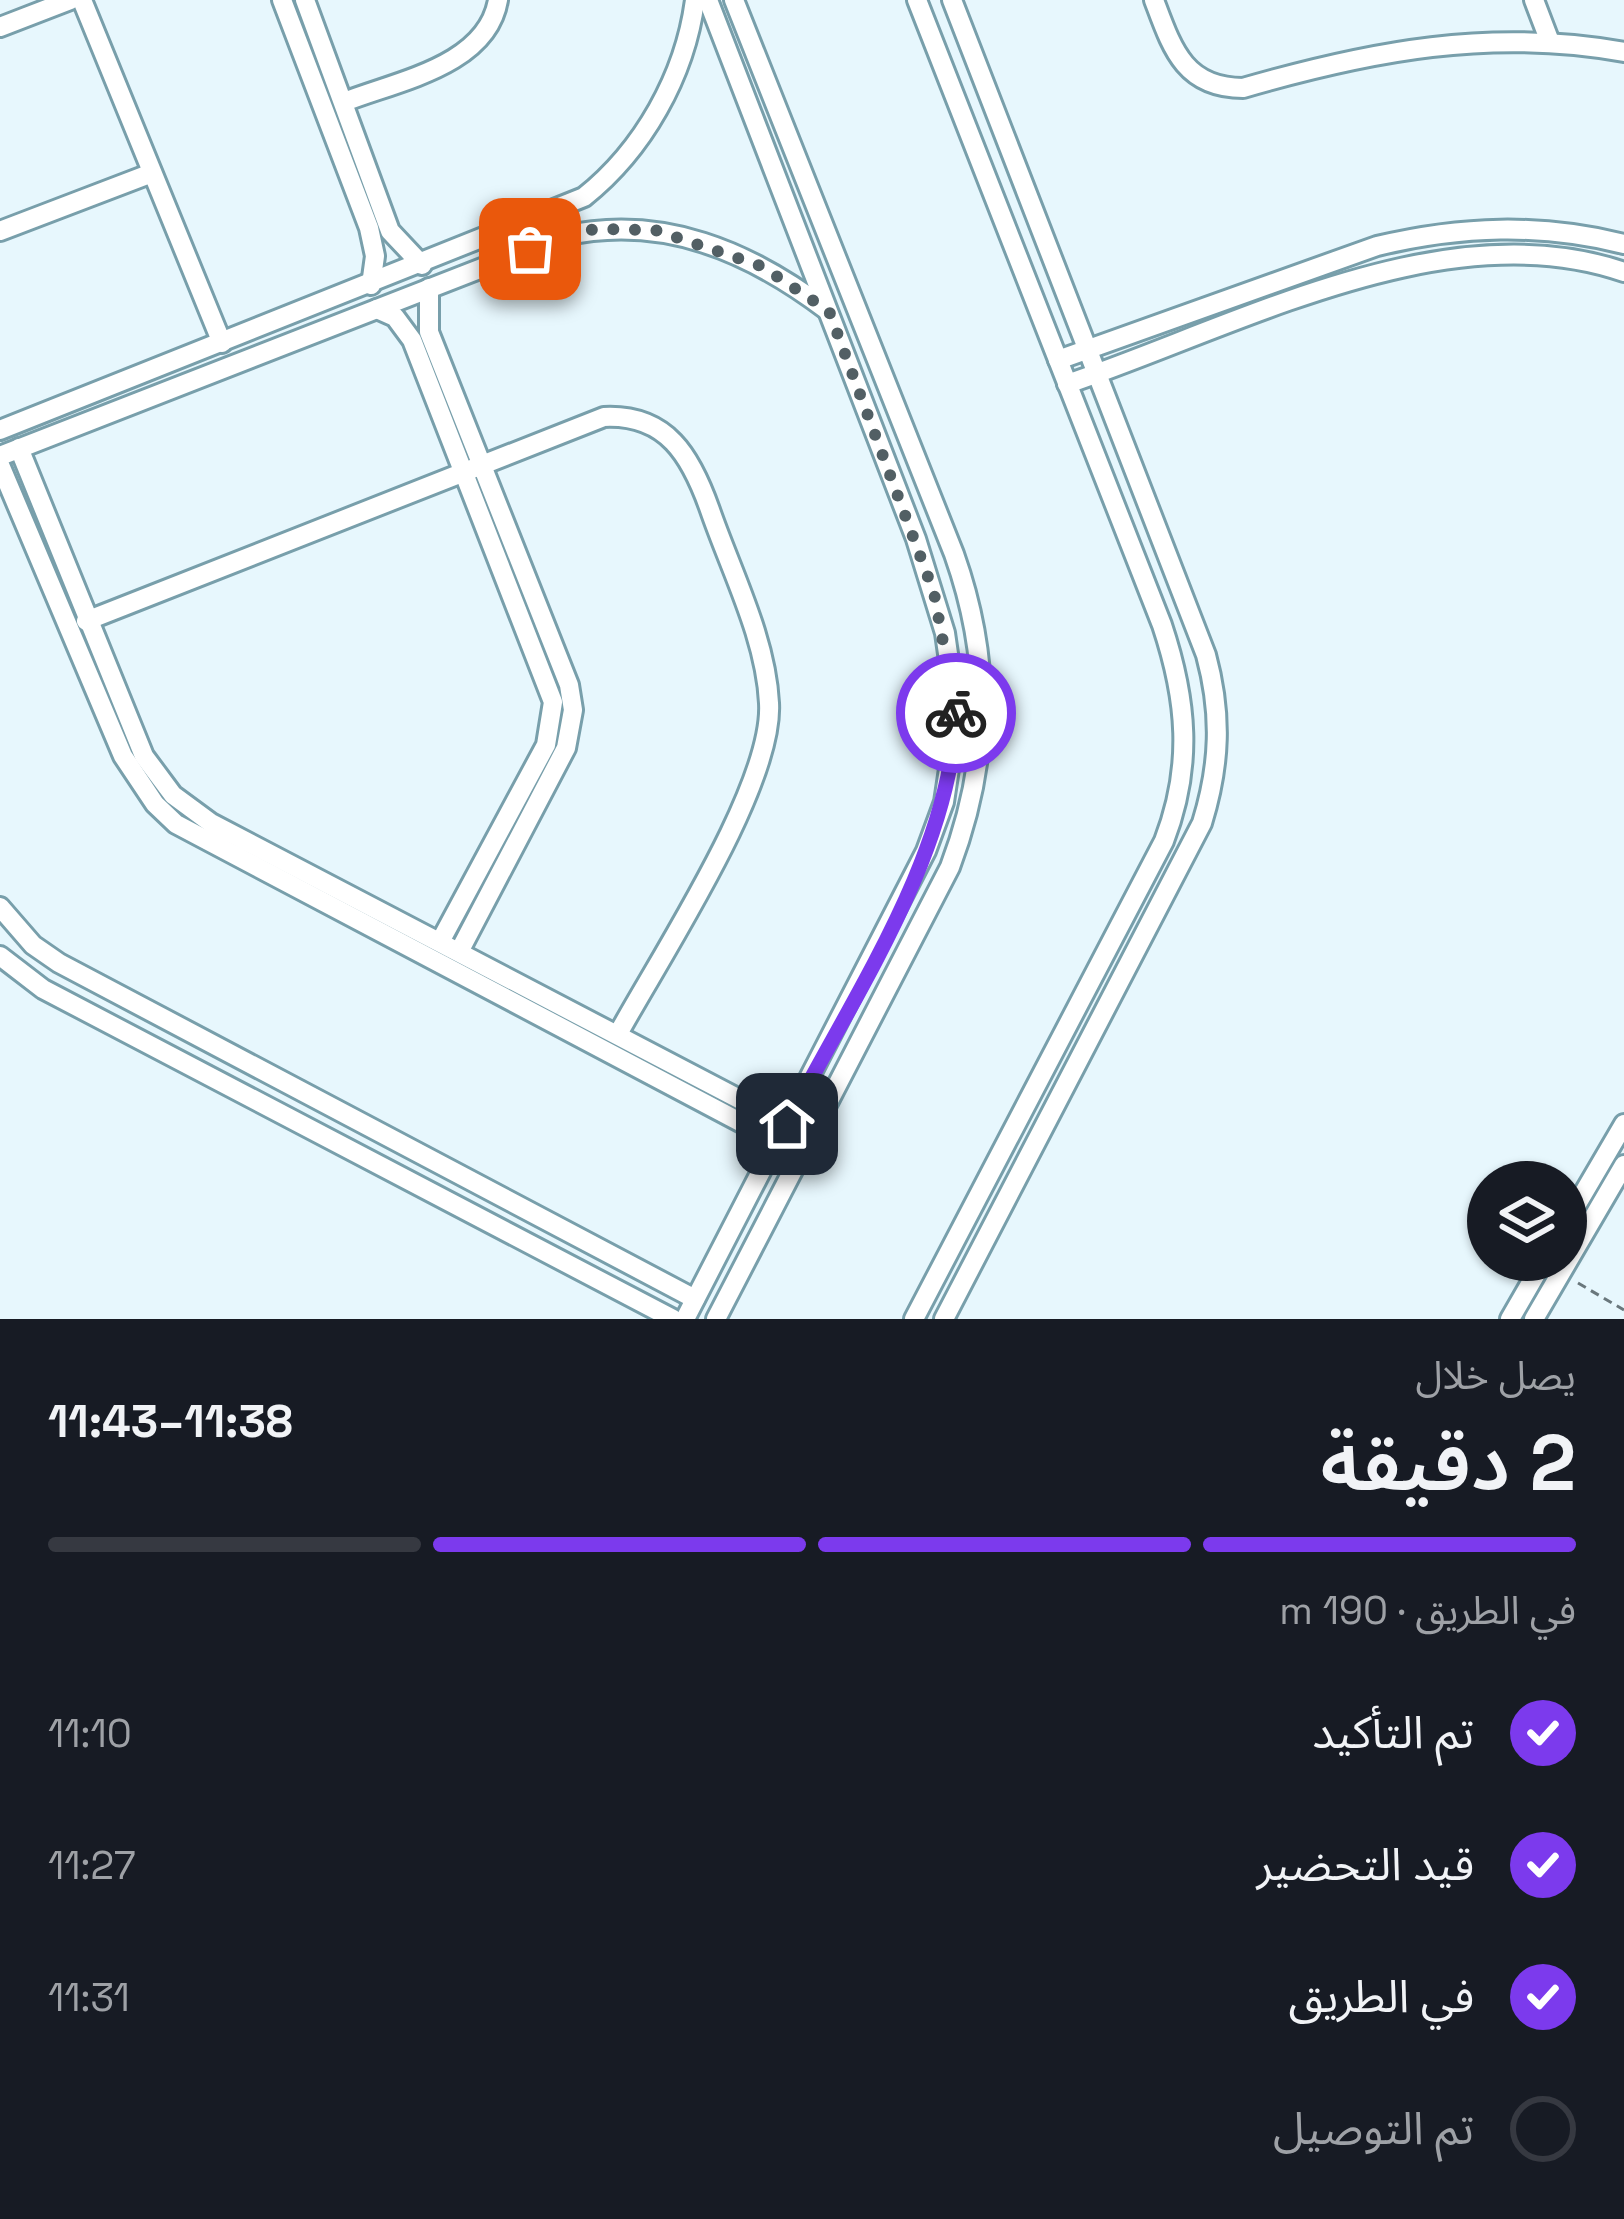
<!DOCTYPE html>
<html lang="ar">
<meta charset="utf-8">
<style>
:root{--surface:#171b24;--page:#242831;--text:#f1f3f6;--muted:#9ea1a6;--line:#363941;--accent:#7c3aed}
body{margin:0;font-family:"Space Grotesk","Noto Sans Arabic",sans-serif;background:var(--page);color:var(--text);direction:rtl;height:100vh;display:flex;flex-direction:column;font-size:45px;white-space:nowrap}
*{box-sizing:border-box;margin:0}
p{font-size:39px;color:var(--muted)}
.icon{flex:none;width:66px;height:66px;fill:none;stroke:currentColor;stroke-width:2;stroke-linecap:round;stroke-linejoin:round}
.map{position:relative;height:1319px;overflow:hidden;direction:ltr}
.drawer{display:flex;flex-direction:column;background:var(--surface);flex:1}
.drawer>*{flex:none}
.tools{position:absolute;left:1467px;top:1161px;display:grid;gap:24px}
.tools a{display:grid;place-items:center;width:120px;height:120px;border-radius:50%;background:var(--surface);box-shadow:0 3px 9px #0004;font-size:60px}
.pin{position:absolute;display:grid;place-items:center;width:102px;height:102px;color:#fff;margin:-51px;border-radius:24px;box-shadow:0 6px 18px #0006}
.courier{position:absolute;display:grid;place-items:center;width:120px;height:120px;margin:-60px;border:9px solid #7c3aed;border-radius:50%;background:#fff;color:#222;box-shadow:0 3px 15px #0007}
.head em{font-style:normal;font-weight:600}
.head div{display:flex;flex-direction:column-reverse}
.head{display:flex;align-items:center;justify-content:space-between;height:204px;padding:0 48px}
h1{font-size:78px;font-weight:600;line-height:90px}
.bar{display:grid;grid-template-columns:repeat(4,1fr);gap:18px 12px;align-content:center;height:144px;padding:0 48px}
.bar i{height:15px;border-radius:9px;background:var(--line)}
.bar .active{background:var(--accent)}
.bar p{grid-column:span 4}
ol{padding:0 48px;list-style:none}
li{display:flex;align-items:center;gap:36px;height:132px}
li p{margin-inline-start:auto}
li .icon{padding:12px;border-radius:50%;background:var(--accent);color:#fff;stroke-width:4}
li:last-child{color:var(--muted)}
li i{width:66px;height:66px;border:6px solid var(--line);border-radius:50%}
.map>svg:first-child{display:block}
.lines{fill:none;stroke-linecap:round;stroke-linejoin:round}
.minor-casing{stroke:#789fab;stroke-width:24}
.path{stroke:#69777c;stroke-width:3;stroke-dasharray:9 6;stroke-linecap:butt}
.minor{stroke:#fff;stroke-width:18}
.done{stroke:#525f64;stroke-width:12;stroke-dasharray:0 21.6}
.route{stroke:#7c3aed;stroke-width:15}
</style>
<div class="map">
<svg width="1624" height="1319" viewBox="0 0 1624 1319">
<rect width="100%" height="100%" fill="#e7f7fd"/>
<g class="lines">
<defs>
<g id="minor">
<polyline points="82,0 222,343"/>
<polyline points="282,0 369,228 375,256 371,285"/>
<polyline points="305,0 390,231 422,265"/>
<path d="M1154 0C1172 48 1184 88 1243 88 1371 51 1491 28 1624 52"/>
<polyline points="1534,0 1550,42"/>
<polyline points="0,27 70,0"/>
<path d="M344 102C397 81 487 66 498 0"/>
<polyline points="0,231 152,173"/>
<polyline points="429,288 429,332 569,685 573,710 566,748 460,950"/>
<polyline points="377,309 395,317 412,340 553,702 546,745 441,940"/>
<path d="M1058 360 1377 246C1461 226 1540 223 1624 244"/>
<path d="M1067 384C1236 327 1446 210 1624 272"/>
<path d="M0 430 584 197C643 150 685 76 695 0"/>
<polyline points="19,448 144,756 173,795 211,823 787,1124"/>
<path d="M0 456 564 236C662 214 749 251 827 310"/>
<polyline points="0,465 123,756 155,804 176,824 778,1142"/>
<path d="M86 621 604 417C667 414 691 456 710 510 731 571 766 638 769 703 774 785 660 957 618 1034"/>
<polyline points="0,907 33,945 59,963 695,1299"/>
<polyline points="0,956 43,989 673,1319"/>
<polyline points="1566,1223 1624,1124"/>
<polyline points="685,1319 926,851 944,802 957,716 945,633 916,539 708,0"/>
<path d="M716 1319 950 867C990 761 992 661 954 554L734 0"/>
<path d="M914 1319 1164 841C1193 766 1187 700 1162 625L917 0"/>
<path d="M944 1319 1202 823C1220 765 1222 714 1206 655L952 0"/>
<polyline points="1510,1319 1544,1260"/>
<polyline points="1534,1319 1624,1165"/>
</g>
</defs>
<use href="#minor" class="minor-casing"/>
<polyline class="path" points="1578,1283 1624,1310"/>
<use href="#minor" class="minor"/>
</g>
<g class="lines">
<polyline class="done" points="530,249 594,229 655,230 761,266 829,311 934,593 956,713"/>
<path class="route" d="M787 1124C851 999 951 856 956 713"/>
</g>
</svg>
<div class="tools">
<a><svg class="icon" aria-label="layers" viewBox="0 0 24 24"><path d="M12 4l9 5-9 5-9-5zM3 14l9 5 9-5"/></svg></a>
</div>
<div class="pin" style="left:530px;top:249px;background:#ea580c"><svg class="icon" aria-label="bag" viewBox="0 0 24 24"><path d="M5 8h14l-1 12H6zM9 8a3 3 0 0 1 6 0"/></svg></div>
<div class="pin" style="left:787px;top:1124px;background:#1f2937"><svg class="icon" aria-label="home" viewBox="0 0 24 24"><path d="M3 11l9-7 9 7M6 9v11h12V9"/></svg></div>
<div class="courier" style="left:956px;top:713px"><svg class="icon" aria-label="bike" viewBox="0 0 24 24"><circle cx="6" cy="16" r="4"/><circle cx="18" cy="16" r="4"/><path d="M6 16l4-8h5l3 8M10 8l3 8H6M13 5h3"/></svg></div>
</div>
<section class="drawer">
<div class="head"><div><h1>2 دقيقة</h1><p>يصل خلال</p></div><em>11:38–11:43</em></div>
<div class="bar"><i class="active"></i><i class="active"></i><i class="active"></i><i></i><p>في الطريق · 190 m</p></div>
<ol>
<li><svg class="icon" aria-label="check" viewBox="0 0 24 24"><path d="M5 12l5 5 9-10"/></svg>تم التأكيد<p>11:10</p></li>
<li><svg class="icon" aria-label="check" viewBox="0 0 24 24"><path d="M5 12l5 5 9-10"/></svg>قيد التحضير<p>11:27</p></li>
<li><svg class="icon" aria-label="check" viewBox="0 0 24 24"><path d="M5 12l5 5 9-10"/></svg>في الطريق<p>11:31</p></li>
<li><i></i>تم التوصيل</li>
</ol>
</section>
